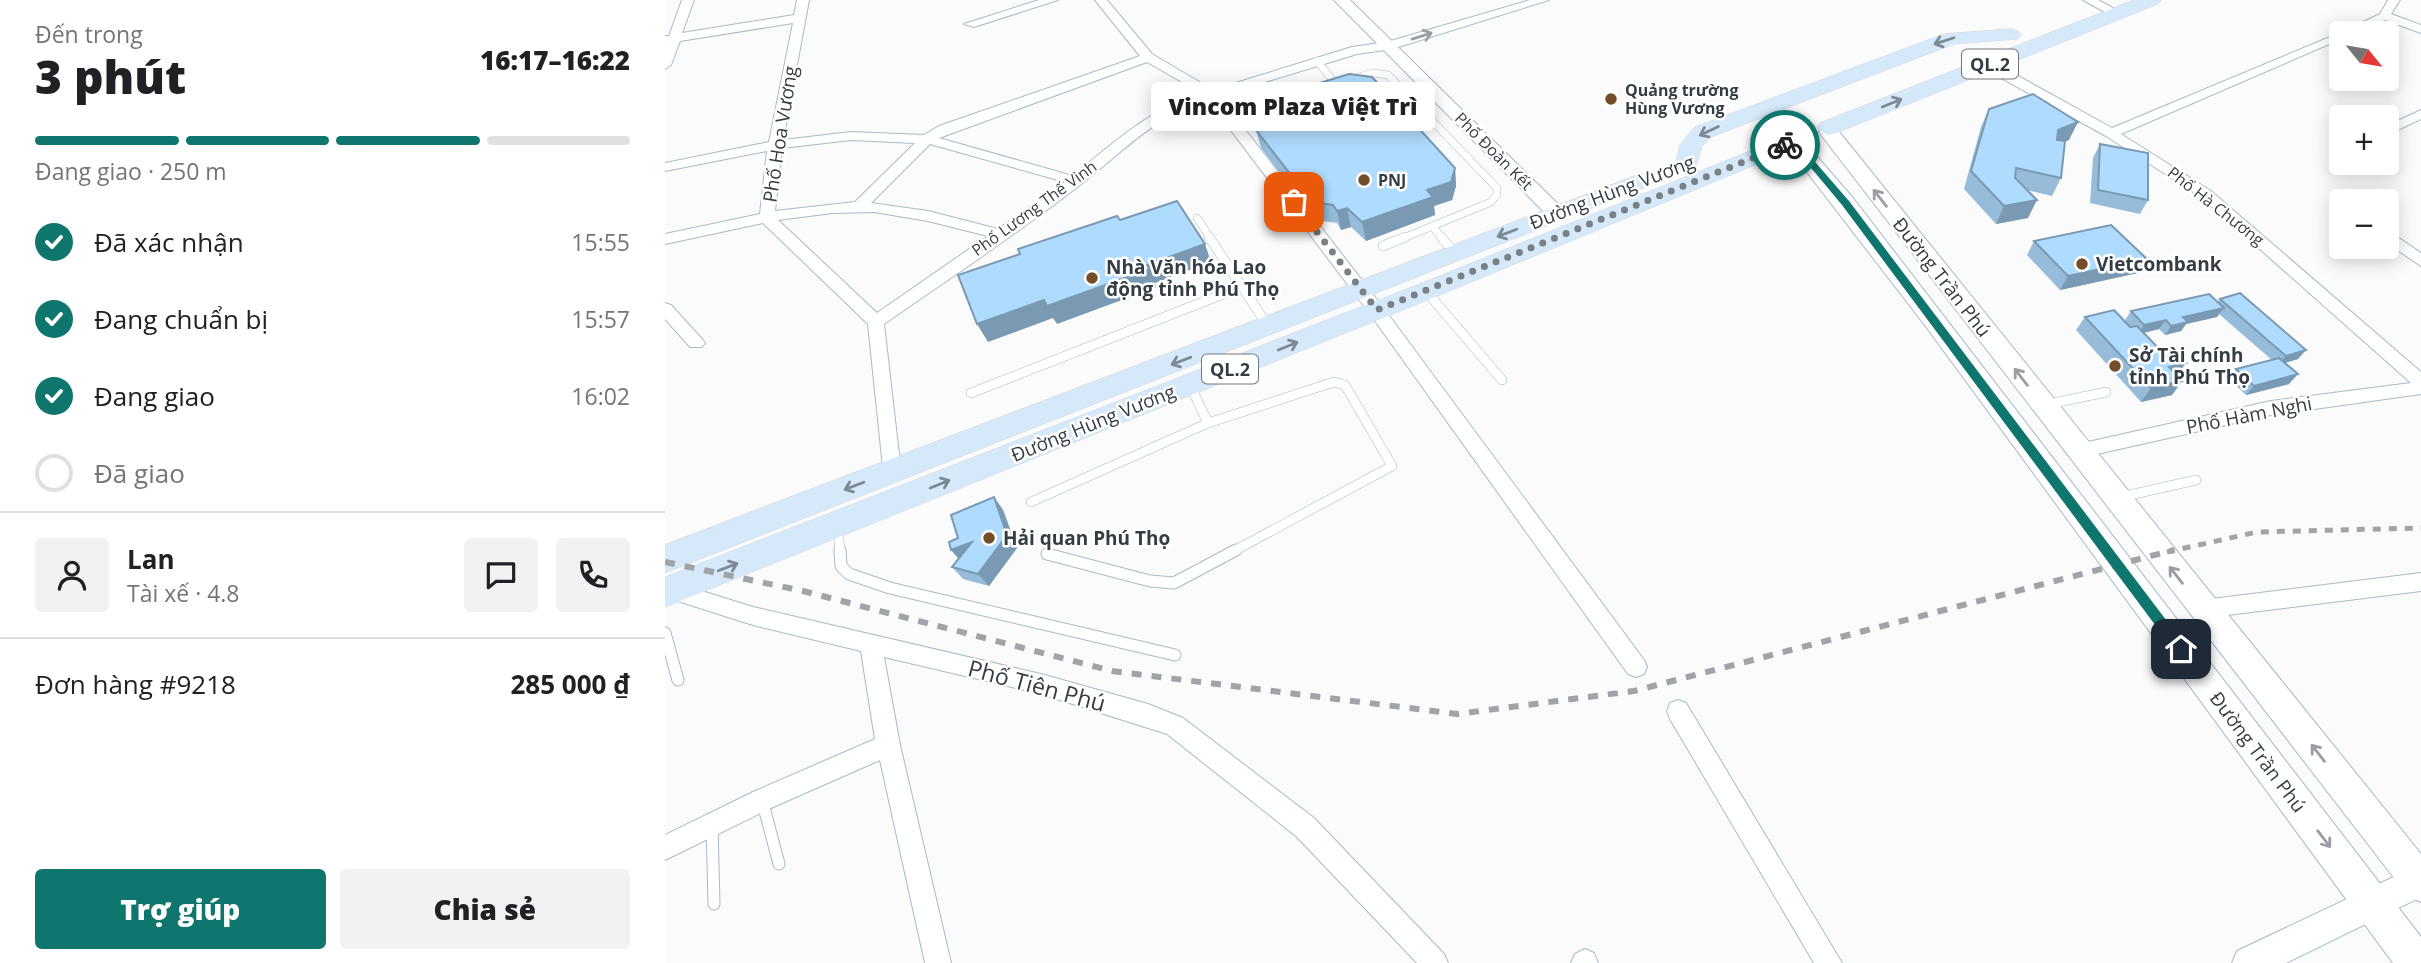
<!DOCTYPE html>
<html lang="vi">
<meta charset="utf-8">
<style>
:root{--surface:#fff;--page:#f2f2f2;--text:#202124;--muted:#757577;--line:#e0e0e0;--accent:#0f766e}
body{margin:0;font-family:"Open Sans",sans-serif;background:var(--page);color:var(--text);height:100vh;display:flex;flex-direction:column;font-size:26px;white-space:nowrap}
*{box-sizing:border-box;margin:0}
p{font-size:23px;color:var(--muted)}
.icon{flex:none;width:38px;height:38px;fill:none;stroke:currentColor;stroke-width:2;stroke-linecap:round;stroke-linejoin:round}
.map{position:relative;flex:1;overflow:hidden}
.side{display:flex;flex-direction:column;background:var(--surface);width:665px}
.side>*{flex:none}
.needle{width:46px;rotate:120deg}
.fabs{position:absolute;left:1664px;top:21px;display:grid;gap:14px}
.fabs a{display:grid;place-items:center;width:70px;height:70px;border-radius:7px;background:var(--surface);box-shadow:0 4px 18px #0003;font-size:35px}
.pin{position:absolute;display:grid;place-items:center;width:60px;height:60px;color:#fff;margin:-30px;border-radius:14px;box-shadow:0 4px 10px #0006}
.courier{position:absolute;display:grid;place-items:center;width:70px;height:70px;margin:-35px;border:5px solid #0f766e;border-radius:50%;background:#fff;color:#222;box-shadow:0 2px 9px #0007}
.bubble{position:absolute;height:49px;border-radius:7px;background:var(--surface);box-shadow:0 4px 18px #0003;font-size:23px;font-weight:800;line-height:49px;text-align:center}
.overview em{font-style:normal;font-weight:800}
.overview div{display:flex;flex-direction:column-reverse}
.overview{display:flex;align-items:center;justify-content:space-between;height:119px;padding:0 35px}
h1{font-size:46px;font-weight:800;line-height:52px}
.bar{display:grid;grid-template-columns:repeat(4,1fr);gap:10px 7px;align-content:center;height:84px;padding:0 35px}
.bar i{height:9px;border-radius:5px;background:var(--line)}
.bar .active{background:var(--accent)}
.bar p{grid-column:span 4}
.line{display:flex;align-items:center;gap:18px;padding:0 35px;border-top:2px solid var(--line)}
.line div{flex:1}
.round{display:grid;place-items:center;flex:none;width:74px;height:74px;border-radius:7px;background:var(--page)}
ol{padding:0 35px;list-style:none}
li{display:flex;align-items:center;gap:21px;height:77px}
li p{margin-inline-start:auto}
li .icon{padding:7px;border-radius:50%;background:var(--accent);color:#fff;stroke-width:4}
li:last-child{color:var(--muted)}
li i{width:38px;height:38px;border:4px solid var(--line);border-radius:50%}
.action{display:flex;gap:14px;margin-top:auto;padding:14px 35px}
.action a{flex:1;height:80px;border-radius:7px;background:var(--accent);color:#fff;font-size:28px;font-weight:800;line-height:80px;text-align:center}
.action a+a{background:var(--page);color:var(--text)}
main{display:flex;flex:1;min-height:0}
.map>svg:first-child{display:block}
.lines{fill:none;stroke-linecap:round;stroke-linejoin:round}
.service-far2-casing{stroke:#a7baca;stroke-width:8}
.service-far1-casing{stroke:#a7baca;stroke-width:10}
.service-casing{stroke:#a7baca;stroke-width:13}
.minor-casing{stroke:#a7baca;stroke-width:2}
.tertiary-casing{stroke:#a7baca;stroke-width:2}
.secondary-casing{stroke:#a7baca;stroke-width:2}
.primary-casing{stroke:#d7d8da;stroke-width:1}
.service-far2{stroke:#fff;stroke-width:7}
.service-far1{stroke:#fff;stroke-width:9}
.service{stroke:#fff;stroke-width:11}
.minor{fill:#fff;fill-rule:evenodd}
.tertiary{fill:#fff;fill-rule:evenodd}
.secondary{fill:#fff;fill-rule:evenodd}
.primary{fill:#d6e9fa;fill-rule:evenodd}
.rail-far1{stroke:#a0a3a7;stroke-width:5;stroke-dasharray:8 8;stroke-linecap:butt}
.rail{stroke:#a0a3a7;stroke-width:6;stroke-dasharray:10 10;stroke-linecap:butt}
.wall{fill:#96bcda}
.shaded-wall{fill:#7a99b2}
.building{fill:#afdbfe;stroke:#7a99b2;stroke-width:2}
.oneway{stroke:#9a9ea2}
.oneway2{stroke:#7d8a96}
.route{fill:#0f766e}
.done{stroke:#7a8084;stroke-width:7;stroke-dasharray:0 12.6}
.poi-dot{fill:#744e2b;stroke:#fff;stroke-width:2.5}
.labels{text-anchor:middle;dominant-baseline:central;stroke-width:5;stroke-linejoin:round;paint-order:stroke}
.far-poi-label{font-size:16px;font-weight:bold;fill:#353d44;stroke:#fff;text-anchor:start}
.far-street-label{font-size:16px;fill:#353d44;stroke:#fff}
.shield{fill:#fff;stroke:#72777c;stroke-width:2}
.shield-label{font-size:18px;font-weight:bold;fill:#353d44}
.street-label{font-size:19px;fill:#353d44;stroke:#fff}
.poi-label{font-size:19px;font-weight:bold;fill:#353d44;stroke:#fff;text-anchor:start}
.near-street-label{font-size:23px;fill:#353d44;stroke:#fff}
</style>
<main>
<section class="side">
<div class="overview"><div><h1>3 phút</h1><p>Đến trong</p></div><em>16:17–16:22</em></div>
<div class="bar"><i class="active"></i><i class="active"></i><i class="active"></i><i></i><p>Đang giao · 250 m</p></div>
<ol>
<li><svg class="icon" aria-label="check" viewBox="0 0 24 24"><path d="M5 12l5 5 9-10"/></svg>Đã xác nhận<p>15:55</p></li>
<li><svg class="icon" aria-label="check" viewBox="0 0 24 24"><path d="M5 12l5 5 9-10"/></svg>Đang chuẩn bị<p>15:57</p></li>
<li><svg class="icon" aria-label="check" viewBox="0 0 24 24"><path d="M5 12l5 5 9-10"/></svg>Đang giao<p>16:02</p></li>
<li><i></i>Đã giao</li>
</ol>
<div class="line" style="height:126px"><a class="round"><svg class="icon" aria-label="person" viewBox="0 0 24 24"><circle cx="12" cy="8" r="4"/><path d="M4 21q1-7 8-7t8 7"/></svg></a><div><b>Lan</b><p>Tài xế · 4.8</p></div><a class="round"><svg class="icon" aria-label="chat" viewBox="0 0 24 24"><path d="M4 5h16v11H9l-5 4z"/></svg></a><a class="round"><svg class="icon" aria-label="phone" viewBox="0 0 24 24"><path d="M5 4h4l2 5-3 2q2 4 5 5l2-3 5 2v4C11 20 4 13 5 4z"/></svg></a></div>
<div class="line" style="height:91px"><div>Đơn hàng #9218</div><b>285 000 ₫</b></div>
<div class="action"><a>Trợ giúp</a><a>Chia sẻ</a></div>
</section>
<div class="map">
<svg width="1756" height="963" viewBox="0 0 1756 963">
<rect width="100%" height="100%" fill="#fbfbfb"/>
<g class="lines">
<defs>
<g id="service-far2">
<polyline points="652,61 670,83"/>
<polyline points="686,79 708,73 723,75 832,188 832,195 826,202 736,239"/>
<polyline points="532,218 546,239"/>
<polyline points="767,226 778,239"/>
</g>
<g id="service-far1">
<polyline points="544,237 603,326"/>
<polyline points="776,237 790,253"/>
<polyline points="718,246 740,237"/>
<polyline points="761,291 837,380"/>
<polyline points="525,385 543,423 669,382 680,385 727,466 567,552"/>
<polyline points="306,393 576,287"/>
<polyline points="1379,405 1441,392"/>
<polyline points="1456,497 1531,480"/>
<polyline points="366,502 543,423"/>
<polyline points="173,525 175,552"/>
</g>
<g id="service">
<polyline points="175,550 176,566 184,574 225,588 510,655"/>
<polyline points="382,554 485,581 509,583 571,550"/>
<polyline points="0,633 13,680"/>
<polyline points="97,800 114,864"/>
<polyline points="47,825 49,904"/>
</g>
<g id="minor">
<path d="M17 0H29L17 33 129 15 132 0H144L118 140 186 132 259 135 274 126 475 56 430 0H442L487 54 548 90 687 47 722 42 865 0H884L727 49 692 54 554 96 717 306 979 660 982 667 979 674 971 677 963 674 705 314 543 100C489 116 459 151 415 185 352 234 285 278 219 324L236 472 233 477H219L203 324 98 223 0 244V234L95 214 102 151 0 171V163L104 142 128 23 15 41 6 65 0 69V36H4ZM482 62 536 93C485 109 449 142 408 176L274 138ZM186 140 250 143 190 202 110 211 117 148ZM265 144 400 182 333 229 263 211 206 203ZM209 212 263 221 323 236 212 313 113 220 167 213Z"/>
<polygon points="374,0 393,0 309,27 299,24"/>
<polygon points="1418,0 1433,0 1457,13 1447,16"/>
<polygon points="1723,0 1735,0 1726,14 1756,25 1756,33 1720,20 1691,33 1676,33 1676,39 1456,134 1546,191 1756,372 1756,394 1606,415 1414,458 1407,456 1405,451 1407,446 1414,444 1606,401 1746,383 1536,197 1441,136 1318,68 1318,62 1328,62 1447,128 1677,32 1715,14"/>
<polygon points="1756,110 1756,119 1722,135 1722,126"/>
<polygon points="1722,230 1756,253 1756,266 1722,243"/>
<polygon points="0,303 6,305 37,339 40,343 37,347 25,347 0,319"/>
<polygon points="1756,573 1756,591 1538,618 1530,616 1527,609 1530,602 1538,600"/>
<polygon points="5,581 88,607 376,674 483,704 518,718 649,818 779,954 783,963 752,963 631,836 502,734 376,694 219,657 235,745 286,963 260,963 215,760 106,808 0,860 0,835 88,792 210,739 196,651 88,625 0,597 0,583"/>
<polygon points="1013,700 1021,703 1177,963 1149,963 1005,719 1002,711 1005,703"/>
<polygon points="920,949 929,953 933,963 906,963 910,954"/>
</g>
<g id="tertiary">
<polygon points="669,0 685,0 899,210 902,214 899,218 885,218"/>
<polygon points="1754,865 1756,897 1621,963 1567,963 1572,951"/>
</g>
<g id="secondary">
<polygon points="1164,126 1171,128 1756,854 1756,902 1743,896 1157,136 1154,132 1157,128"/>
<polygon points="1128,135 1135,137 1188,198 1756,937 1756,963 1728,963 1259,324 1121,145 1118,141 1121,137"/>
</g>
<g id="primary">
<polygon points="1469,0 1496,0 1493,4 1171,133 1163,135 1152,128 1155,123"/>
<polygon points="1346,29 1353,31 1356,35 1353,39 1289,44 1046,137 1037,146 1031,167 1015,167 1011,162 1015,145 1030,127 1279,34"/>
<polygon points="1128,134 1139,141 1136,146 770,297 0,607 0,577 752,285"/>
<polygon points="975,174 983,176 987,181 983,186 0,573 0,545"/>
</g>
</defs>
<use href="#service-far2" class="service-far2-casing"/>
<use href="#service-far1" class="service-far1-casing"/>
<use href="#service" class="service-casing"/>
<use href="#minor" class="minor-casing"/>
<use href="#tertiary" class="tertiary-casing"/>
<use href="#secondary" class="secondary-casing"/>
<use href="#primary" class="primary-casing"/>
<use href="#service-far2" class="service-far2"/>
<use href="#service-far1" class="service-far1"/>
<use href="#service" class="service"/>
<use href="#minor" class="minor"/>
<use href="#tertiary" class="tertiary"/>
<use href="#secondary" class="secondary"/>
<use href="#primary" class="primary"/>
<polyline class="rail-far1" points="1502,552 1592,532 1756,528"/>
<polyline class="rail" points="0,562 138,591 447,671 792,714 969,691 1509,550"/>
</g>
<g class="wall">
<polygon points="1324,109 1404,140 1399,142 1396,178 1387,196 1362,190 1363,218 1331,224 1299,189 1316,127"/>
<polygon points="591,130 790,168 791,186 787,200 769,206 770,215 701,241 686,227 676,230 672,223 651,220 596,148"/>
<polygon points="1435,144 1483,200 1475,214 1425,203 1428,158"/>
<polygon points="1369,241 1482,259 1473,273 1395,290 1362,255"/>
<polygon points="1555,299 1633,359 1620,363 1624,384 1581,395 1564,379 1571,369 1607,360 1554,314 1552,317 1521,324 1516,331 1500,335 1494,329 1479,333 1507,362 1521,363 1512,375 1517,381 1507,395 1476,402 1411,330 1420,317 1465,327 1460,320 1466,311 1553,302"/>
<polygon points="329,497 338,510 352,548 324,586 298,579 287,567 294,558 293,538"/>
</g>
<g class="shaded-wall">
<polygon points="1413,122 1404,140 1384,148 1393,130"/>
<polygon points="790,168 791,186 787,200 769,206 770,215 701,241 697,222 762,190"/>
<polygon points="1372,200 1363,218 1331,224 1339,206"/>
<polygon points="682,208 686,227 676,230 672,211"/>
<polygon points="540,244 546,262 490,283 492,287 392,324 388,318 323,342 312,324"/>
<polygon points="1482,259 1473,273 1395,290 1403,276"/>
<polygon points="1559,308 1552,317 1521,324 1516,331 1500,335 1506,326 1518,317"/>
<polygon points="1501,320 1494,329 1473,334 1479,325"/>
<polygon points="1641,350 1633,359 1613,365 1621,356"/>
<polygon points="1521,363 1510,377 1504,367"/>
<polygon points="1633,374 1624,384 1581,395 1589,386"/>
<polygon points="1517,381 1507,395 1476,402 1486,388"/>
<polygon points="329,497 338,510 352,548 324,586 313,574"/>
<polygon points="307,542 297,563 286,550"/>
</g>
<g class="building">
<polygon points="684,74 707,77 790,168 786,182 762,190 768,197 697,222 682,208 672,211 668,205 647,202 591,130 602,99"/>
<polygon points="1368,94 1413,122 1393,130 1392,140 1400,141 1396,178 1351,168 1350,178 1372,200 1339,206 1306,171 1324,109"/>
<polygon points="1435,144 1483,153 1483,200 1433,190"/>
<polygon points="512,201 540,244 482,265 485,269 382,306 379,300 312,324 293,275 355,254 353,249 452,216 455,220"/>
<polygon points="1446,225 1482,259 1403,276 1369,241"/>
<polygon points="1575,293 1641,350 1621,356 1555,299"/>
<polygon points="1544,294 1559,308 1518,317 1523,322 1506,326 1501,320 1479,325 1466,311"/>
<polygon points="1449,310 1465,327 1472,326 1507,362 1517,360 1521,363 1504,367 1517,381 1486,388 1420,317"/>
<polygon points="1614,358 1633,374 1589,386 1571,369"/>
<polygon points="329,497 342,535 313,574 287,567 307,542 286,550 284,542 293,538 286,515"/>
</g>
<defs><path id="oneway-shaft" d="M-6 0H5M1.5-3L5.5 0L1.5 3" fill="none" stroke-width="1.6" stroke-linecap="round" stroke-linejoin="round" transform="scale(1.75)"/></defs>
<g class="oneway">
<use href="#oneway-shaft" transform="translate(757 36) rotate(-17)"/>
<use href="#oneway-shaft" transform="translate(1215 198) rotate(-128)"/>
<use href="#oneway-shaft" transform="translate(1356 377) rotate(-128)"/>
<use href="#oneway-shaft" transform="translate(1511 575) rotate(-128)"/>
<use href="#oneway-shaft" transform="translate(1653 753) rotate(-128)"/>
<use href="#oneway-shaft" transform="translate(1659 839) rotate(53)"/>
</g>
<g class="oneway2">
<use href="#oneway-shaft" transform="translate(1279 41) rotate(162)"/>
<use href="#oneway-shaft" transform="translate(1227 103) rotate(-22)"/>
<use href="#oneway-shaft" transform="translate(1044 131) rotate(154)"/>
<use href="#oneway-shaft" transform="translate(842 233) rotate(159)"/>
<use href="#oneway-shaft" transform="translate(623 346) rotate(-22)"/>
<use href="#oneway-shaft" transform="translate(516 361) rotate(159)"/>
<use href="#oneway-shaft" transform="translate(275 484) rotate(-22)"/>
<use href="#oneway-shaft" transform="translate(189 486) rotate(159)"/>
<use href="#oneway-shaft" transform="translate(63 567) rotate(-21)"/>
</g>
<polygon class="route" points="1125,140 1131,140 1184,201 1520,645 1520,653 1511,653 1177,205 1127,145 1118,146 1118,143"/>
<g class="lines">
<polyline class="done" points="629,202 712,310 1120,145"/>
</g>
<g class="poi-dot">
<circle cx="946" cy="99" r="7"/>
<circle cx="699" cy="180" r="7"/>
<circle cx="1417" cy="264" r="7"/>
<circle cx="427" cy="278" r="7"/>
<circle cx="1450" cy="366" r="7"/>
<circle cx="324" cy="538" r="7"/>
</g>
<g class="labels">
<g class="far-poi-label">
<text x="960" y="90">Quảng trường<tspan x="960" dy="18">Hùng Vương</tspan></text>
<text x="713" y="180">PNJ</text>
</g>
<g class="far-street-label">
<text transform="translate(829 151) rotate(45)">Phố Đoàn Kết</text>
<text transform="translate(1551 206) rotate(38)">Phố Hà Chương</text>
<text transform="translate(369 208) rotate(-36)">Phố Lương Thế Vinh</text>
</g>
<g class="shield">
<rect x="1297" y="49.5" width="56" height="29" rx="5"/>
<rect x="537" y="354.5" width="56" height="29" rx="5"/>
</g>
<g class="shield-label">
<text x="1325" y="64">QL.2</text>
<text x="565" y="369">QL.2</text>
</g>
<g class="street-label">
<text transform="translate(115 134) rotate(-81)">Phố Hoa Vương</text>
<text transform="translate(947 192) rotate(-21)">Đường Hùng Vương</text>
<text transform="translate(1277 277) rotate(52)">Đường Trần Phú</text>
<text transform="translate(1584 415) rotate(-11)">Phố Hàm Nghi</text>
<text transform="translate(428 423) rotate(-22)">Đường Hùng Vương</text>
<text transform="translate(1593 752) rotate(53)">Đường Trần Phú</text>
</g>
<g class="poi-label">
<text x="1431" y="264">Vietcombank</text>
<text x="441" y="267">Nhà Văn hóa Lao<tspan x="441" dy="22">động tỉnh Phú Thọ</tspan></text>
<text x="1464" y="355">Sở Tài chính<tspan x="1464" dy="22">tỉnh Phú Thọ</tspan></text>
<text x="338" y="538">Hải quan Phú Thọ</text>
</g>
<g class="near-street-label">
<text transform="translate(372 685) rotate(15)">Phố Tiên Phú</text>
</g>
</g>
</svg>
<div class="fabs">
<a><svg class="needle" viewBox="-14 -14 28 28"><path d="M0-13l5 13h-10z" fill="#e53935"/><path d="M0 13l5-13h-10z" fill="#757577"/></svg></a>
<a>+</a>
<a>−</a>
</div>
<div class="pin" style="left:629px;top:202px;background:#ea580c"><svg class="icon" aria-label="bag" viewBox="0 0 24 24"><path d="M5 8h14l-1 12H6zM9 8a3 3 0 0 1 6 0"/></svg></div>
<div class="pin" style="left:1516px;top:649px;background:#1f2937"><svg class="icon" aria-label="home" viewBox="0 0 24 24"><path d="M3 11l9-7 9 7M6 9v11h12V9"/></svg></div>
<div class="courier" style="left:1120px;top:145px"><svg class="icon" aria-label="bike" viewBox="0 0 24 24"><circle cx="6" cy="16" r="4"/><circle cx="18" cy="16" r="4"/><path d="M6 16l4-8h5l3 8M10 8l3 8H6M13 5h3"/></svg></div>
<div class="bubble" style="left:486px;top:82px;width:284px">Vincom Plaza Việt Trì</div>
</div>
</main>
